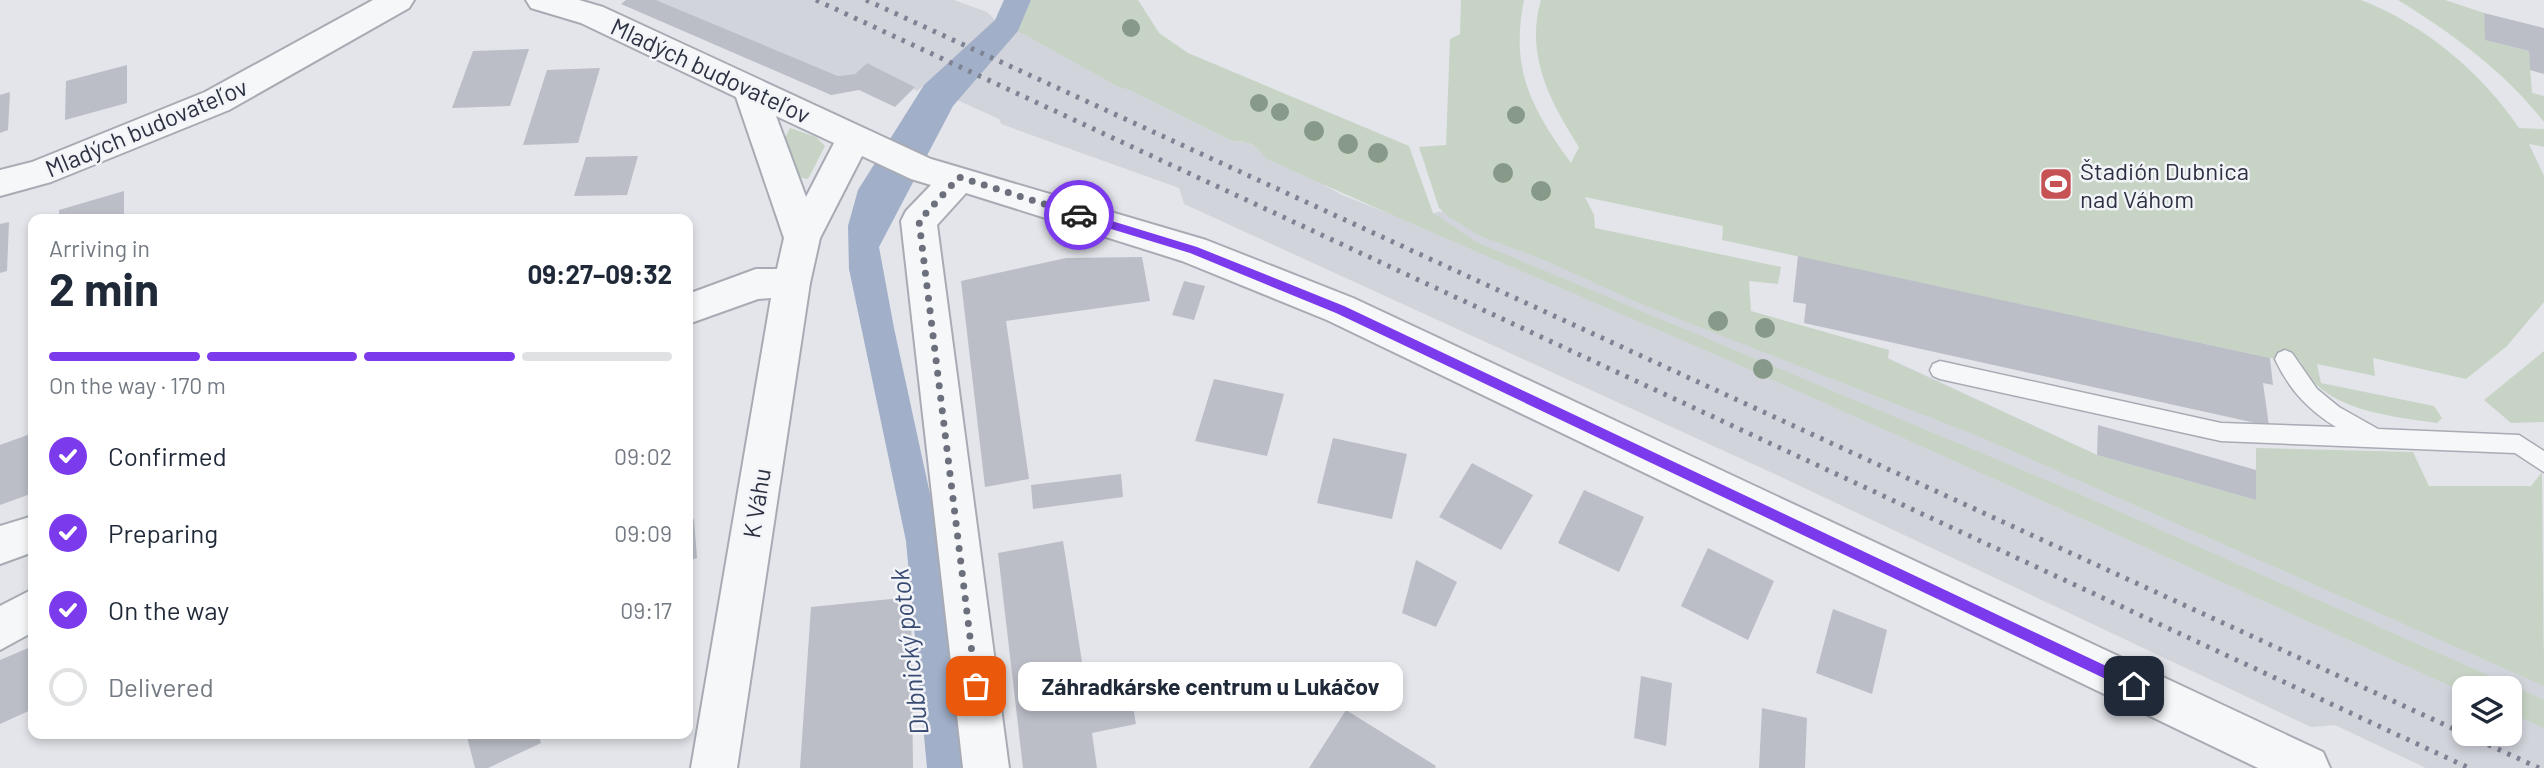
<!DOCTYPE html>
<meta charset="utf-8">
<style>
:root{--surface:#fff;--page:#f6f6f7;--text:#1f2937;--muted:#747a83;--line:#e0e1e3;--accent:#7c3aed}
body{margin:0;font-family:Barlow,sans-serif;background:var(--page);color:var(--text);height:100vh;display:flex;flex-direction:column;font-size:26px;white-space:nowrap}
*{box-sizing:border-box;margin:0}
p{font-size:23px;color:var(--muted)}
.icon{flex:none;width:38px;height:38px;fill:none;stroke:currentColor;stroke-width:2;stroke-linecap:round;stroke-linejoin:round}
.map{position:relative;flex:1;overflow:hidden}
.sheet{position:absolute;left:28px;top:214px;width:665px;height:525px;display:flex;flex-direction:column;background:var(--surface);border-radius:14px;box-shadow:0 4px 10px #0003}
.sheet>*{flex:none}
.buttons{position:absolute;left:2452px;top:676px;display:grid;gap:14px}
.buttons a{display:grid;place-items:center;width:70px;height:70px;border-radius:14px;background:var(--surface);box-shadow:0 4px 10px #0003;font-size:35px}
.pin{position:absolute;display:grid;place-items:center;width:60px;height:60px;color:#fff;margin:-30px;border-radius:14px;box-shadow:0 4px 10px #0006}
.courier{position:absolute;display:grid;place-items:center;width:70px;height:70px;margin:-35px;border:5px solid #7c3aed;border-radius:50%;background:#fff;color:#222;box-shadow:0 2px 9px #0007}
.bubble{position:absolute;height:49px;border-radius:14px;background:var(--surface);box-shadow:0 4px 10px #0003;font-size:23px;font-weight:700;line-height:49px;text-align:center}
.summary em{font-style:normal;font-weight:700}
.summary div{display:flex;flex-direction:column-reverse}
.summary{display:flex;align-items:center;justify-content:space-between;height:119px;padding:0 21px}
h1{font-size:46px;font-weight:700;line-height:52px}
.bar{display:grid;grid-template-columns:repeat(4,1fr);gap:10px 7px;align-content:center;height:84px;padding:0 21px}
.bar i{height:9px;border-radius:5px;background:var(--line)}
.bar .selected{background:var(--accent)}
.bar p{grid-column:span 4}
ol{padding:0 21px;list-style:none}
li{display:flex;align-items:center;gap:21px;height:77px}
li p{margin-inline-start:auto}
li .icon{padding:7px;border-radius:50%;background:var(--accent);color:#fff;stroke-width:4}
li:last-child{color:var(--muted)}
li i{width:38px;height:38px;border:4px solid var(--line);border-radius:50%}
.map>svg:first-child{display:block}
.built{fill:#d2d4dc;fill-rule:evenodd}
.green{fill:#c7d4c5}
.water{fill:#a1afc8}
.building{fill:#bbbec7}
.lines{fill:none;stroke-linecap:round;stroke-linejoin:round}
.lane-casing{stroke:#a8abb4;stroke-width:3}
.street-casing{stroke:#a8abb4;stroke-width:4}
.lane{fill:#f6f7f9;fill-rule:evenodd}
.street{fill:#f6f7f9;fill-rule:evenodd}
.rail{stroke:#7e8393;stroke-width:5;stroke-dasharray:3.5 7;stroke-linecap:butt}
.tree{fill:#879a89}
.route{fill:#7c3aed}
.done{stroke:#6c707d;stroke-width:7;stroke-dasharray:0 12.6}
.labels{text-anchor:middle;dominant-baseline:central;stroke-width:5;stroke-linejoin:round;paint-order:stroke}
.street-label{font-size:24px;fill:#2c3142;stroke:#f3f4f8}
.poi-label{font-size:24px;fill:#2c3142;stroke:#f3f4f8;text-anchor:start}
.water-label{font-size:26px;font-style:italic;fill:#394b73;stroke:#f3f4f8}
</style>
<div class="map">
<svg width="2544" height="768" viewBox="0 0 2544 768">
<rect width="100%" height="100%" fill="#e3e5ea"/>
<path class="built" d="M656 0H954L987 12 995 20 1026 34 1119 87 1130 89 1232 141 1246 142 1342 195 1408 221 1437 212 1455 211 1888 358 2097 455 2544 647V768H2426L2335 725 2311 727 1781 477 1184 204 1179 188 1001 124 999 119 924 85 917 91 913 89 915 87 867 63 855 74 838 76ZM2464 688H2510V733H2464Z"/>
<g class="green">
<path d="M1031 0H1138L1159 33 1188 53 1409 146 1433 213 1476 242 2077 493 2544 700V728L2510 713V688H2464V692C2206 575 1949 457 1689 343 1548 282 1407 223 1267 159 1256 146 1251 141 1232 141L1130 90 1119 87 1018 31Z"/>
<path d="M1461 0H1524C1510 69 1531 108 1571 163L1579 147C1550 102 1525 55 1541 0H2361C2424 24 2482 73 2519 128L2544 129V147L2529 144 2544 176V302L2507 346 2466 379 2373 358 2375 376 2317 364 2321 383 2434 406 2442 418 2437 423C2391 416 2321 411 2300 361L2270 358 1722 240 1723 226 1585 197 1594 215 1595 228 1781 267 1778 284 1749 281 1751 311 1889 350 1888 359 2097 455 2256 500V448L2413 452 2429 486H2531L2542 472 2544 686 1983 438 1643 305 1549 262 1478 235 1449 217 1439 208 1419 147 1446 145 1450 39 1460 34Z"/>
<path d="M2398 0H2445L2484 13 2486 40 2529 51 2532 93 2544 96V122C2504 71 2453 34 2398 0Z"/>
<polygon points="790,128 816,137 825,146 808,179 796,177 785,138"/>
<polygon points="2544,351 2544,422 2511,423 2484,400"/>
</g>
<polygon class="water" points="1004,0 1031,0 1018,31 953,106 879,247 894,328 948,577 965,768 927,768 906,541 849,269 848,226 858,190 924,85 995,20"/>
<g class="building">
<polygon points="626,0 656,0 838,76 855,74 867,63 915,87 895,107 859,90 831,95 621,4"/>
<polygon points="2484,13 2544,28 2544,74 2530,70 2529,51 2485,40"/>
<polygon points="529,49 510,106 452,108 473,51"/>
<polygon points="127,65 127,103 65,120 66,81"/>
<polygon points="600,68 578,143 523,145 547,70"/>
<polygon points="10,92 8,130 0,133 0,95"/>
<polygon points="638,156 627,195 574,196 586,157"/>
<polygon points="124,191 124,219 59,219 59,210"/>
<polygon points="9,222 7,271 0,273 0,224"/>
<polygon points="1798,256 2270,358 2273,385 2263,383 2269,426 1804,323 1806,304 1793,302"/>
<polygon points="1142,257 1150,301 1006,321 1029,479 985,487 961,281 1066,258"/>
<polygon points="1184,281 1205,286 1194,320 1172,315"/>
<polygon points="1214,379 1284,394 1267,456 1195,441"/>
<polygon points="2098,425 2256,470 2256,500 2097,455"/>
<polygon points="33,433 33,493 0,505 0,445"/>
<polygon points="1333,438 1407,454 1392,519 1317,503"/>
<polygon points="1472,463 1533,495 1501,550 1439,517"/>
<polygon points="1121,474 1123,497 1033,509 1031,485"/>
<polygon points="1584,490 1644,517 1619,572 1558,543"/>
<polygon points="694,519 697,558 688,561 688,521"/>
<polygon points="1063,541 1085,681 1127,672 1136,724 1092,733 1097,768 1023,768 998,553"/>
<polygon points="1708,548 1774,581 1748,640 1681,606"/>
<polygon points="1416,560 1457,582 1436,627 1402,613"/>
<polygon points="911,597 913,768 800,768 811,607"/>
<polygon points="1833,609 1887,630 1872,694 1816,673"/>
<polygon points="33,646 33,709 0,724 0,660"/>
<polygon points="1641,676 1672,683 1666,746 1634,738"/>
<polygon points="1762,708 1807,718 1805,768 1759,768"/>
<polygon points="1346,710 1436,766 1435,768 1309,768"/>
<polygon points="466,733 538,733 541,743 488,768 475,768"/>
</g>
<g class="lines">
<defs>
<path id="lane" d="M2285 350 2292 353 2317 389 2339 407 2378 429 2519 435 2544 451V472L2515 453 2221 441 1940 379 1933 376 1930 370 1933 364 1940 361 2221 423 2336 427C2307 409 2289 389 2275 359L2278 353Z"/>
<g id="street">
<polygon points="373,0 414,0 409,8 229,110 51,182 0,196 0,170 32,162 205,92"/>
<path d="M526 0H579L603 7 931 159 1206 240 1353 298 2323 752 2330 768H2258L1327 320 1182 261 966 193 937 225 1009 768H963L901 221 906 211 931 185 911 179 862 156 820 238 810 283 737 768H691L771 298 758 299 688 324V294L756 269H777L784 238 736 97 581 23 531 8ZM776 116 834 143 806 197Z"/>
<polygon points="33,516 33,552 0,564 0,526"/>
<polygon points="33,589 33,632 0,650 0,606"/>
</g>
</defs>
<use href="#lane" class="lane-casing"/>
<use href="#street" class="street-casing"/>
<use href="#lane" class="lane"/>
<use href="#street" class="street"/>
<g class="rail">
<polyline points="816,0 2469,768"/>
<polyline points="866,0 2539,768"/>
</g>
</g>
<g class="tree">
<circle cx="1131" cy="28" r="9"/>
<circle cx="1259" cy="103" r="9"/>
<circle cx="1280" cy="112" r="9"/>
<circle cx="1516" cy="115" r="9"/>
<circle cx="1314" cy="131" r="10"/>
<circle cx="1348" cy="144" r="10"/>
<circle cx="1378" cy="153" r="10"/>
<circle cx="1503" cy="173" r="10"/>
<circle cx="1541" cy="191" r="10"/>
<circle cx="1718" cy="321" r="10"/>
<circle cx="1765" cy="328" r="10"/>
<circle cx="1763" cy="369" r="10"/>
</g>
<polygon class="route" points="1079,211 1197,247 1344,306 2138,681 2138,690 2129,690 1336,313 1190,253 1075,218 1075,212"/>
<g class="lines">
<polyline class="done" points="976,686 919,221 959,177 1079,215"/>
</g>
<defs>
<symbol id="stadium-square" viewBox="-11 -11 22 22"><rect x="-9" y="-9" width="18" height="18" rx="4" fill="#c65254" stroke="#f3f4f8"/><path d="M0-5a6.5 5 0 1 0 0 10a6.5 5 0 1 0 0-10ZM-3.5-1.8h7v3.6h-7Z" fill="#fff"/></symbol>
</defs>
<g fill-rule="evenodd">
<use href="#stadium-square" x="2037" y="165" width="38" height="38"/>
</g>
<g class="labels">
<g class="street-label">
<text transform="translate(711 70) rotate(25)">Mladých budovateľov</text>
<text transform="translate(146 127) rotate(-23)">Mladých budovateľov</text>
<text transform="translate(756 503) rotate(-81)">K Váhu</text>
</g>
<g class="poi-label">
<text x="2080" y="170">Štadión Dubnica<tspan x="2080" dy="28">nad Váhom</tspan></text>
</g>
<g class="water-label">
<text transform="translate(908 652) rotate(-97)">Dubnický potok</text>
</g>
</g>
</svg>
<div class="buttons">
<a><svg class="icon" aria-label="layers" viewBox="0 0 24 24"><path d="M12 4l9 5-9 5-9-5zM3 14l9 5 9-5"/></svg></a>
</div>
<div class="pin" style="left:976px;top:686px;background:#ea580c"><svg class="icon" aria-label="bag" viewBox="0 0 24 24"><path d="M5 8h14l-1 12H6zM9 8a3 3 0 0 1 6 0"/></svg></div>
<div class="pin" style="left:2134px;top:686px;background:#1f2937"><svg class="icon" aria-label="home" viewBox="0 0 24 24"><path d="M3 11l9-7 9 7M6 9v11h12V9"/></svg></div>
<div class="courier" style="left:1079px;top:215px"><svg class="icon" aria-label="car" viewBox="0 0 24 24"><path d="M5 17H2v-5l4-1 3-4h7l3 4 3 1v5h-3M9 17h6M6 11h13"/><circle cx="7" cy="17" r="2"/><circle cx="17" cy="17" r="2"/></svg></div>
<div class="bubble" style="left:1018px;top:662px;width:385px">Záhradkárske centrum u Lukáčov</div>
<section class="sheet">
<div class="summary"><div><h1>2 min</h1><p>Arriving in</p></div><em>09:27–09:32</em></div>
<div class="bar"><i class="selected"></i><i class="selected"></i><i class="selected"></i><i></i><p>On the way · 170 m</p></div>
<ol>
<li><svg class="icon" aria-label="check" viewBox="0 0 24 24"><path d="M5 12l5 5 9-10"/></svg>Confirmed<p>09:02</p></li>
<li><svg class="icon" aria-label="check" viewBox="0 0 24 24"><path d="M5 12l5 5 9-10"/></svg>Preparing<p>09:09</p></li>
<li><svg class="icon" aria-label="check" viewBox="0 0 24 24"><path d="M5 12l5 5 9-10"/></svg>On the way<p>09:17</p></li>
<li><i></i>Delivered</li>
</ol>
</section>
</div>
